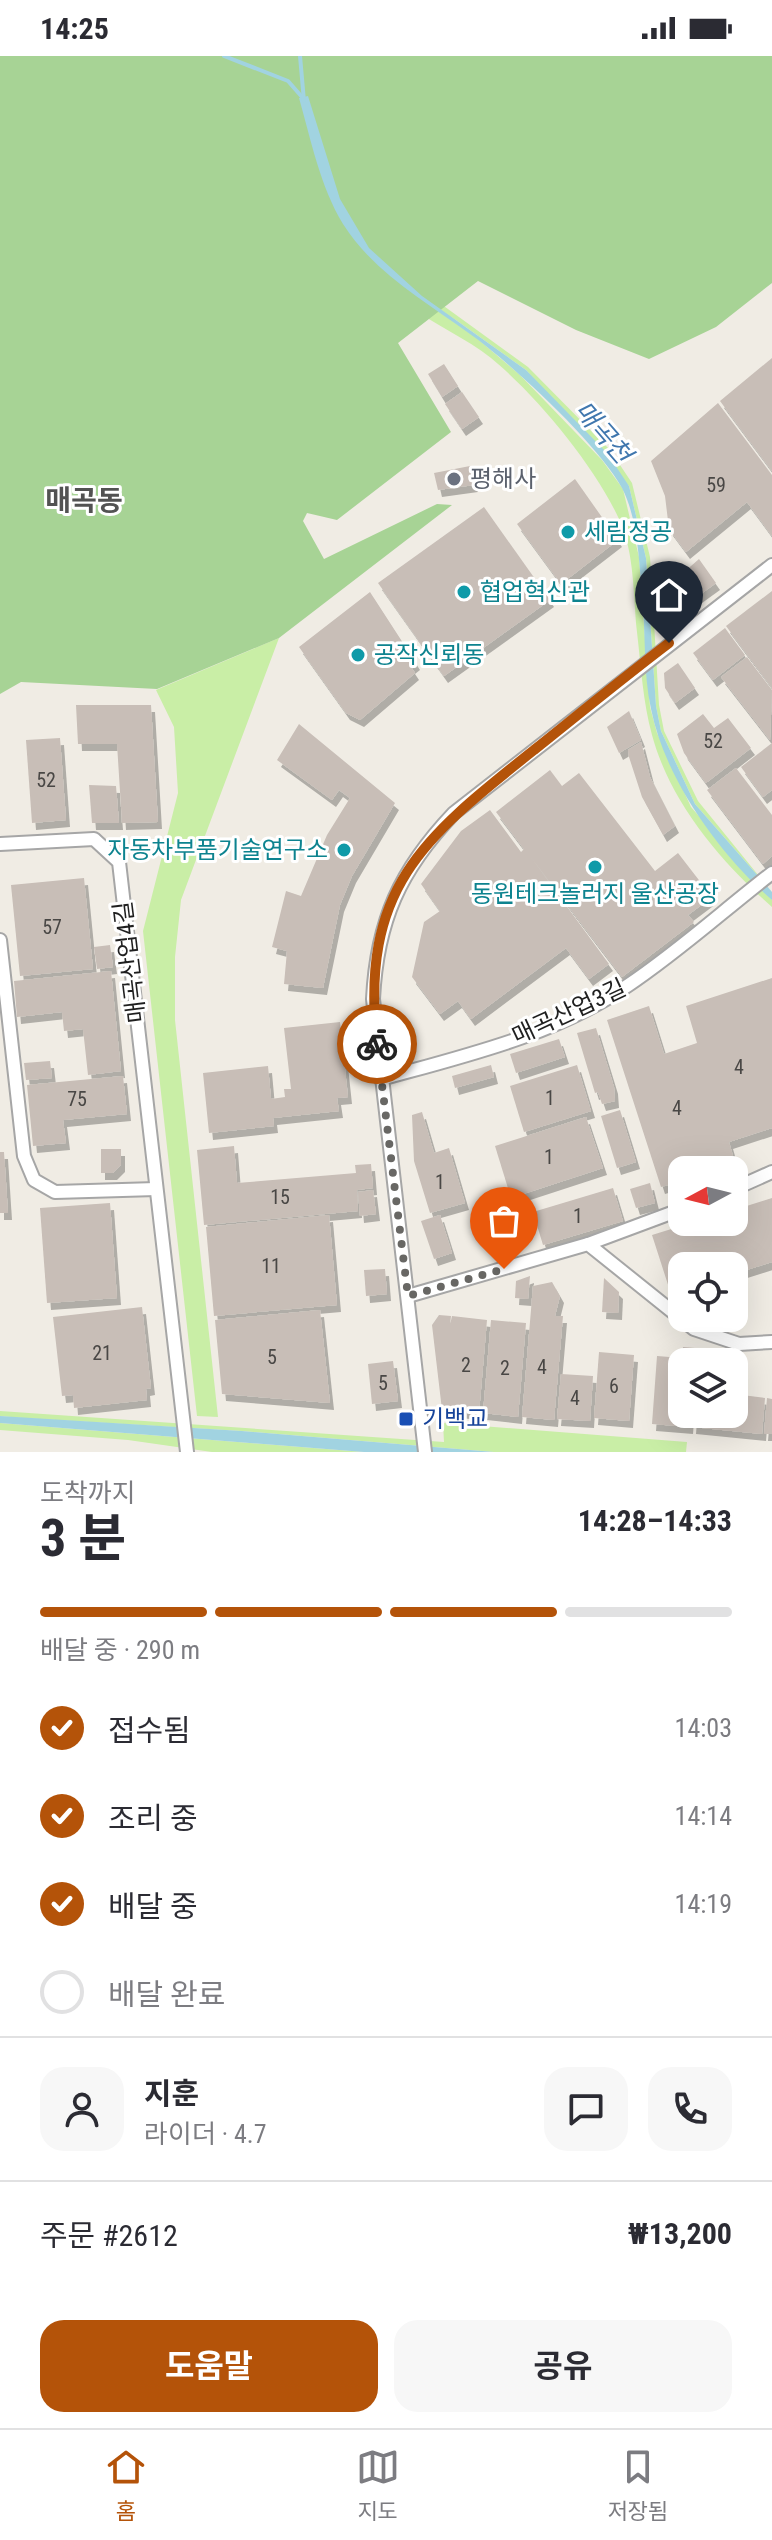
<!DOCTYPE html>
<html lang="ko">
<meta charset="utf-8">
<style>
:root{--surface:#fff;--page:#f7f7f7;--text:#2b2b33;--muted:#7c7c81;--line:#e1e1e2;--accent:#b45309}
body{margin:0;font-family:"Roboto Condensed","Noto Sans KR",sans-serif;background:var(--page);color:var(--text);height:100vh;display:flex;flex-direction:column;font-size:30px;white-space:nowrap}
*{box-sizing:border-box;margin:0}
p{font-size:26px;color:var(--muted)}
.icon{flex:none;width:44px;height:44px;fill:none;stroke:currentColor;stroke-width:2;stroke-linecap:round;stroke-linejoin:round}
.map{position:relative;height:1396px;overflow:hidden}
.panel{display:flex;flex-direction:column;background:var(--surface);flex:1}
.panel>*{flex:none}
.needle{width:52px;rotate:263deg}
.buttons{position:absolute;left:668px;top:1100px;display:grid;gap:16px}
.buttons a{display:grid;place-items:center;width:80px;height:80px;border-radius:16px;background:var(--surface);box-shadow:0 8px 32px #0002;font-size:40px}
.pin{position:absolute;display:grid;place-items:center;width:68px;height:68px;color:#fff;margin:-82px -34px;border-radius:50% 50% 50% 0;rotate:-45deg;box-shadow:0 0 8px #0007}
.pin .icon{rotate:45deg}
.courier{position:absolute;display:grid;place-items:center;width:80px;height:80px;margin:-40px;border:6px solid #b45309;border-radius:50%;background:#fff;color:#222;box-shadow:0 2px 10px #0007}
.head em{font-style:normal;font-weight:700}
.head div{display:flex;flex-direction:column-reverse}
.head{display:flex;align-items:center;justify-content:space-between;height:136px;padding:0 40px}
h1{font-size:52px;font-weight:700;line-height:60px}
.bar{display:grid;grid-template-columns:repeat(4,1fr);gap:12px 8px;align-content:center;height:96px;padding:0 40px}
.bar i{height:10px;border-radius:6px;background:var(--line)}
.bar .active{background:var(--accent)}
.bar p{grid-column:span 4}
.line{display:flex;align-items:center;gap:20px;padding:0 40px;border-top:2px solid var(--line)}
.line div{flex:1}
.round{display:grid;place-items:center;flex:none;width:84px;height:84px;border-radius:24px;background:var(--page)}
ol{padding:0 40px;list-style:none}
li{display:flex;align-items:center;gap:24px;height:88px}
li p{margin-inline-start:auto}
li .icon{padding:8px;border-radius:50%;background:var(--accent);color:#fff;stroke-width:4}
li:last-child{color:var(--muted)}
li i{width:44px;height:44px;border:4px solid var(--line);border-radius:50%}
.action{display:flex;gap:16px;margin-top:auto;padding:16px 40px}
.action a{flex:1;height:92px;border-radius:24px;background:var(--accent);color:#fff;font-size:32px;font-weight:700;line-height:92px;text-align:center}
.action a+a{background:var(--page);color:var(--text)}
.status{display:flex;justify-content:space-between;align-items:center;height:56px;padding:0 40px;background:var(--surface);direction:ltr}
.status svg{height:22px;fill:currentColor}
.dock{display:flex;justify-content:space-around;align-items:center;height:112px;border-top:2px solid var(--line);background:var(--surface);font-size:22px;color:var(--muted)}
.dock a{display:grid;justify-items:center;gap:4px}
.dock .active{color:var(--accent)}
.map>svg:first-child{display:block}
.grass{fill:#c9eea6}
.forest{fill:#a7d395}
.water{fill:#a1d3e1}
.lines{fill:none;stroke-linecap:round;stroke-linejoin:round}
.stream{stroke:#a1d3e1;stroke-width:4}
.building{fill:#c8beb7;filter:url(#shadow)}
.minor-casing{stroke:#a6a6a6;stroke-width:16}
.minor{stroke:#fff;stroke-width:12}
.done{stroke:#686764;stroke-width:8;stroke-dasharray:0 14.4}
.route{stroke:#b45309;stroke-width:10}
.worship-dot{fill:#6b7280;stroke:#fff;stroke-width:3}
.culture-dot{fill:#0f9aa8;stroke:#fff;stroke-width:3}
.transit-dot{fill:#1a4fb4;stroke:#fff;stroke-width:3}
.labels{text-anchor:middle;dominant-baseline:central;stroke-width:6;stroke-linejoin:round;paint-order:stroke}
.number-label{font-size:20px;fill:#494745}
.worship-label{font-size:24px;fill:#5b616d;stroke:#fff;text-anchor:start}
.culture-label{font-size:24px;fill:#0d838f;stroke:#fff;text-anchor:start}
.street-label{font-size:24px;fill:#1f1f1f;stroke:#fff}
.transit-label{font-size:24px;fill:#164399;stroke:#fff;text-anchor:start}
.water-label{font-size:26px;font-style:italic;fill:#4077ae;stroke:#fff}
.quarter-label{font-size:28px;font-weight:bold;fill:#525252;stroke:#fff}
</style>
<div class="status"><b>14:25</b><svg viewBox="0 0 49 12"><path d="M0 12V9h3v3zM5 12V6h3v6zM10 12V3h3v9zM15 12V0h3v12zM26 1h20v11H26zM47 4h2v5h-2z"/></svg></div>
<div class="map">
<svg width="772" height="1396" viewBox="0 0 772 1396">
<defs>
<filter id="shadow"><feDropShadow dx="4" dy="7" stdDeviation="0" flood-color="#0004"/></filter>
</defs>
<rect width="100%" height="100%" fill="#f0ece4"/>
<g class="grass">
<path d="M344 169 520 319 602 404 623 433 639 501 650 651 657 677 691 751 772 844V851C720 805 670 746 652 679 643 646 641 611 637 576 633 540 635 497 619 463 594 409 537 340 491 302 466 282 434 269 409 249 385 227 365 194 344 169Z"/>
<polygon points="422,240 430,240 528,311 610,394 632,427 650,501 659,649 664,675 698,745 772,836 695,748 661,675 656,650 646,502 629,430 526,314"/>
<polygon points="279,582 181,844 175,901 175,964 218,1361 197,1360 143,875 178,737 174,671 156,634"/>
<polygon points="0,1355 444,1386 443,1367 687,1386 686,1396 494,1396 242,1375 22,1362 0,1360"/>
<polygon points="0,1367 364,1396 212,1396 128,1384 0,1374"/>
</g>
<polygon class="forest" points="0,0 772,0 772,227 716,271 649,303 576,274 478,225 398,287 451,376 337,464 307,457 303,465 324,503 437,448 452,449 279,582 157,633 21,626 0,638"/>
<g class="water">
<path d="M308 40 340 143 369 192 422 240 526 314 607 397 629 430 646 502 656 650 661 675 695 748 772 836V844C719 798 665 723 651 653 643 616 646 577 642 539 639 505 638 463 622 432 599 389 511 307 470 278 425 245 374 217 343 168 320 130 311 84 299 42Z"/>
<polygon points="0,1360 242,1375 494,1396 364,1396 0,1367"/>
</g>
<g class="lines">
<g class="stream">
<polyline points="224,0 288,25 302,41"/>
<polyline points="300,0 304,45"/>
</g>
</g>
<g class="building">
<polygon points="772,302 772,415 720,345"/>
<polygon points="444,308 458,330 442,341 428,318"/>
<polygon points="462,336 479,361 462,373 445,348"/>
<polygon points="718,347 772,419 772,480 747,446 686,496 669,473 665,440 651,405"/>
<polygon points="470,410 474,429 438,434 434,417"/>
<polygon points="575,423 618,484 561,528 517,468"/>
<polygon points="484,451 550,544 444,620 378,527"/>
<polygon points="699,503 716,527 687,548 675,524"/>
<polygon points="772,535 772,632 726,570"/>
<polygon points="370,536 416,607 411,611 415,617 360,664 346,657 299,591"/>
<polygon points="725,572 745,599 713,624 693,597"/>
<polygon points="747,601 772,634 770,684 721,621"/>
<polygon points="678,607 695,632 675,647 665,632 664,617"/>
<polygon points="76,649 151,649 158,766 122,767 117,688 78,688"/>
<polygon points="629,655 641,684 619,697 607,671"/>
<polygon points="703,658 714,672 728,662 751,692 706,727 684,697 677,678"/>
<polygon points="299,668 395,747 352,820 340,849 323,932 284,928 287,895 272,891 286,835 301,840 327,779 350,742 339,734 332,744 277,704"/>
<polygon points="60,682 66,764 32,767 26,684"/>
<polygon points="641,686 650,721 675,770 663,779 642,741 629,701 628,694"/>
<polygon points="772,687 772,734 763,741 741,711"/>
<polygon points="736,712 772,759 772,800 763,808 707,734"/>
<polygon points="550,714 562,730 579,717 655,815 678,797 712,841 688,859 694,866 622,921 530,800 609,908 589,923 566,892 471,963 458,945 440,958 412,921 424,866 440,855 421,828 461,775 490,754 521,796 524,793 496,756"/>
<polygon points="89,729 116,730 119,767 92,767"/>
<polygon points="84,822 93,913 20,920 11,829"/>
<polygon points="110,889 113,911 97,913 94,891"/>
<polygon points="111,915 121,1015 88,1019 83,973 64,975 62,956 17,961 14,925"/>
<polygon points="772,922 772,1072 729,1086 735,1107 715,1114 682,1114 682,1125 661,1131 607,964 649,950 664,998 697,987 686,950"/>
<polygon points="340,966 348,1041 337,1042 339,1055 273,1062 274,1070 209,1077 203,1017 268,1010 271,1043 285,1041 284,1033 291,1033 284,972"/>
<polygon points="596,972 614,1031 615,1045 602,1048 598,1036 595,1037 577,977"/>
<polygon points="559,983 565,1001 516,1017 510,998"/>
<polygon points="50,1005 52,1022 26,1024 24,1007"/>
<polygon points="491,1009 494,1021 455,1032 452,1020"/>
<polygon points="577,1009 591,1055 524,1076 510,1030"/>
<polygon points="123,1020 127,1058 63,1064 66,1087 33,1090 27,1029"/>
<polygon points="620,1054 636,1106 617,1112 601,1060"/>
<polygon points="422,1056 434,1097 449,1092 465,1147 430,1157 414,1105 412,1059"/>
<polygon points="586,1061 603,1112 511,1142 495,1090"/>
<polygon points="234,1090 237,1127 356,1117 355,1109 371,1108 373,1132 357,1134 358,1155 204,1169 197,1094"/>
<polygon points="101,1093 121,1093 121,1109 113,1117 101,1117"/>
<polygon points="0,1096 4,1096 8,1157 0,1157"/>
<polygon points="650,1127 655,1147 636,1152 630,1133"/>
<polygon points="613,1132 623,1165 543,1189 533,1156"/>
<polygon points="373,1134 376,1158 360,1160 358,1136"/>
<polygon points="772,1142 772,1206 734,1218 734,1210 682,1210 682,1235 671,1238 652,1179 694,1166 734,1166 734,1154"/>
<polygon points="110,1147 117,1242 47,1247 40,1152"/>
<polygon points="329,1159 337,1249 214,1260 206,1171"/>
<polygon points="440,1159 452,1197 434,1203 421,1165"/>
<polygon points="385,1213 387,1238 366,1240 364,1214"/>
<polygon points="530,1220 528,1243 515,1242 516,1225"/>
<polygon points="604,1222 619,1236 618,1257 602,1256"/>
<polygon points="552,1226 560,1240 555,1260 563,1260 554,1364 522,1361 533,1230"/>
<polygon points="142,1251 151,1332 146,1333 147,1344 74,1352 73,1339 62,1340 53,1261"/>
<polygon points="320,1254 330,1347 222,1338 215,1264"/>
<polygon points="439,1259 451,1260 450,1269 452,1260 487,1264 479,1357 442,1354 432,1269"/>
<polygon points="491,1264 526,1267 518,1361 483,1357"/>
<polygon points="683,1291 695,1292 694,1306 682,1306 682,1358 690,1358 689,1371 652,1368 657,1300 682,1302"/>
<polygon points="599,1296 634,1299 629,1365 594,1362"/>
<polygon points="393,1305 398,1345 372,1348 368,1308"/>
<polygon points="561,1318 593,1320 590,1365 557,1363"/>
<polygon points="734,1338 765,1342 762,1378 692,1371 693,1358 734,1358"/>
<polygon points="767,1342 772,1343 772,1378 764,1378"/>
</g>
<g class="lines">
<defs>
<g id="minor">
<polyline points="0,788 94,783 119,806 187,1396"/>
<polyline points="0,884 24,1100 34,1124 55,1136 156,1133"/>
<path d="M381 1023C464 1000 555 979 627 930 678 896 724 854 772 817"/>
<polyline points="734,1133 772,1116"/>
<polyline points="588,1188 682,1153"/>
<polyline points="408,1240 588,1188 694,1273 739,1288 772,1286"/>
<path d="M425 1396 373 943C377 864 400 814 454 757L772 509"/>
</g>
</defs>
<use href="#minor" class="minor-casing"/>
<use href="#minor" class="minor"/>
</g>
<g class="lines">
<polyline class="done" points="377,988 408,1240 504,1213"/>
<path class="route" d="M377 988C360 832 422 783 534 694 579 658 623 622 669 587"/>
</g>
<circle class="worship-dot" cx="454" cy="423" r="8"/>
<g class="culture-dot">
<circle cx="568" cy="476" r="8"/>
<circle cx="464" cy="536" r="8"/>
<circle cx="358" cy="599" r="8"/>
<circle cx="344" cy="794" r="8"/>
<circle cx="595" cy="811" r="8"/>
</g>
<rect class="transit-dot" x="398" y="1355" width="16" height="16" rx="4"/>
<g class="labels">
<g class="number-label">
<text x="716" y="429">59</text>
<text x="713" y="685">52</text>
<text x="46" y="724">52</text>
<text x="52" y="871">57</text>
<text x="739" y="1011">4</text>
<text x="550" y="1042">1</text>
<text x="77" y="1043">75</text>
<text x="677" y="1052">4</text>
<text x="549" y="1101">1</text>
<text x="440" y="1126">1</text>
<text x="280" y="1141">15</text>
<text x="578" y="1160">1</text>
<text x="271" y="1210">11</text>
<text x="102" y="1297">21</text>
<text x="272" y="1301">5</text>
<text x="466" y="1309">2</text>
<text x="542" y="1311">4</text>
<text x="505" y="1312">2</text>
<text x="383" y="1327">5</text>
<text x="614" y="1330">6</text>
<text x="575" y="1342">4</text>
</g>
<g class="worship-label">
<text x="470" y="423">평해사</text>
</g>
<g class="culture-label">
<text x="584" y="476">세림정공</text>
<text x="480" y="536">협업혁신관</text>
<text x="374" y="599">공작신뢰동</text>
<text x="328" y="794" text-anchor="end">자동차부품기술연구소</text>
<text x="595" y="838" text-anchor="middle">동원테크놀러지 울산공장</text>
</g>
<g class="street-label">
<text transform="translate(130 906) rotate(-97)">매곡산업4길</text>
<text transform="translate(569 956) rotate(-25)">매곡산업3길</text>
</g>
<g class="transit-label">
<text x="422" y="1363">기백교</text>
</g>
<g class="water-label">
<text transform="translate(603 376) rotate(49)">매곡천</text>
</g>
<g class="quarter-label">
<text x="84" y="444">매곡동</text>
</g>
</g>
</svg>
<div class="buttons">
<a><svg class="needle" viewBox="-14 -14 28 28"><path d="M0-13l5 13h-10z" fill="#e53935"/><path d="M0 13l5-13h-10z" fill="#7c7c81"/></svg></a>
<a><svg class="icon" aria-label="locate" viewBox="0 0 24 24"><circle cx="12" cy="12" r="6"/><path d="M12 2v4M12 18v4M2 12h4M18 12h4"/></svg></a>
<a><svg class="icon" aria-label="layers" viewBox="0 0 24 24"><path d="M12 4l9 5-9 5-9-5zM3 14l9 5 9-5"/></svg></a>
</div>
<div class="pin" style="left:504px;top:1213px;background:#ea580c"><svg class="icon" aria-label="bag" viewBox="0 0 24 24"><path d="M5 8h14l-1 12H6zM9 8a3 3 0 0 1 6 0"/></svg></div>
<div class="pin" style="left:669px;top:587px;background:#1f2937"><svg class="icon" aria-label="home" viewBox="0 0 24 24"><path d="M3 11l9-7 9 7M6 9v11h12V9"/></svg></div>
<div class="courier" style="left:377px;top:988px"><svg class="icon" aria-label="bike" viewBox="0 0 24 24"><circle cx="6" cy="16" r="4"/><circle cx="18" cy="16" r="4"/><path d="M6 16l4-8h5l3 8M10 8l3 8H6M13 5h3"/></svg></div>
</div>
<section class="panel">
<div class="head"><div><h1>3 분</h1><p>도착까지</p></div><em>14:28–14:33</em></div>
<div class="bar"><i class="active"></i><i class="active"></i><i class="active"></i><i></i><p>배달 중 · 290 m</p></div>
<ol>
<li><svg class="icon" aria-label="check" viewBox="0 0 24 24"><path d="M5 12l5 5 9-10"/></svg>접수됨<p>14:03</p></li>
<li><svg class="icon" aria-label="check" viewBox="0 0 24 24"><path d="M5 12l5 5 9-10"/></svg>조리 중<p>14:14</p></li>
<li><svg class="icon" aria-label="check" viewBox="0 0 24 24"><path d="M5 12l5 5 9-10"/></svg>배달 중<p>14:19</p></li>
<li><i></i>배달 완료</li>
</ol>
<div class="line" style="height:144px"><a class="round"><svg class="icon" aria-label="person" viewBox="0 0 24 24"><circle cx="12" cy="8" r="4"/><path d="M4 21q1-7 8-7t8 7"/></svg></a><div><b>지훈</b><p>라이더 · 4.7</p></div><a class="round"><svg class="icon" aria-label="chat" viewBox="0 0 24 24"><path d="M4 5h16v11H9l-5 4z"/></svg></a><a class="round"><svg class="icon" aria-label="phone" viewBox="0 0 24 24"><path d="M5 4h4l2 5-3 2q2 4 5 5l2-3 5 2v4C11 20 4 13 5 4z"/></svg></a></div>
<div class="line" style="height:104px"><div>주문 #2612</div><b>₩13,200</b></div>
<div class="action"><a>도움말</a><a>공유</a></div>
</section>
<nav class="dock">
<a class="active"><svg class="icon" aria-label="home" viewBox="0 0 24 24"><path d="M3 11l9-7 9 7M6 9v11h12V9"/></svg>홈</a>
<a><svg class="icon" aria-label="map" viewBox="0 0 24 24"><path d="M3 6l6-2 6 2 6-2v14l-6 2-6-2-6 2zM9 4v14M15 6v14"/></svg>지도</a>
<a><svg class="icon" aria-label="saved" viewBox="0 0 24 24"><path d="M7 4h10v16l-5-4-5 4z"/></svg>저장됨</a>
</nav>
